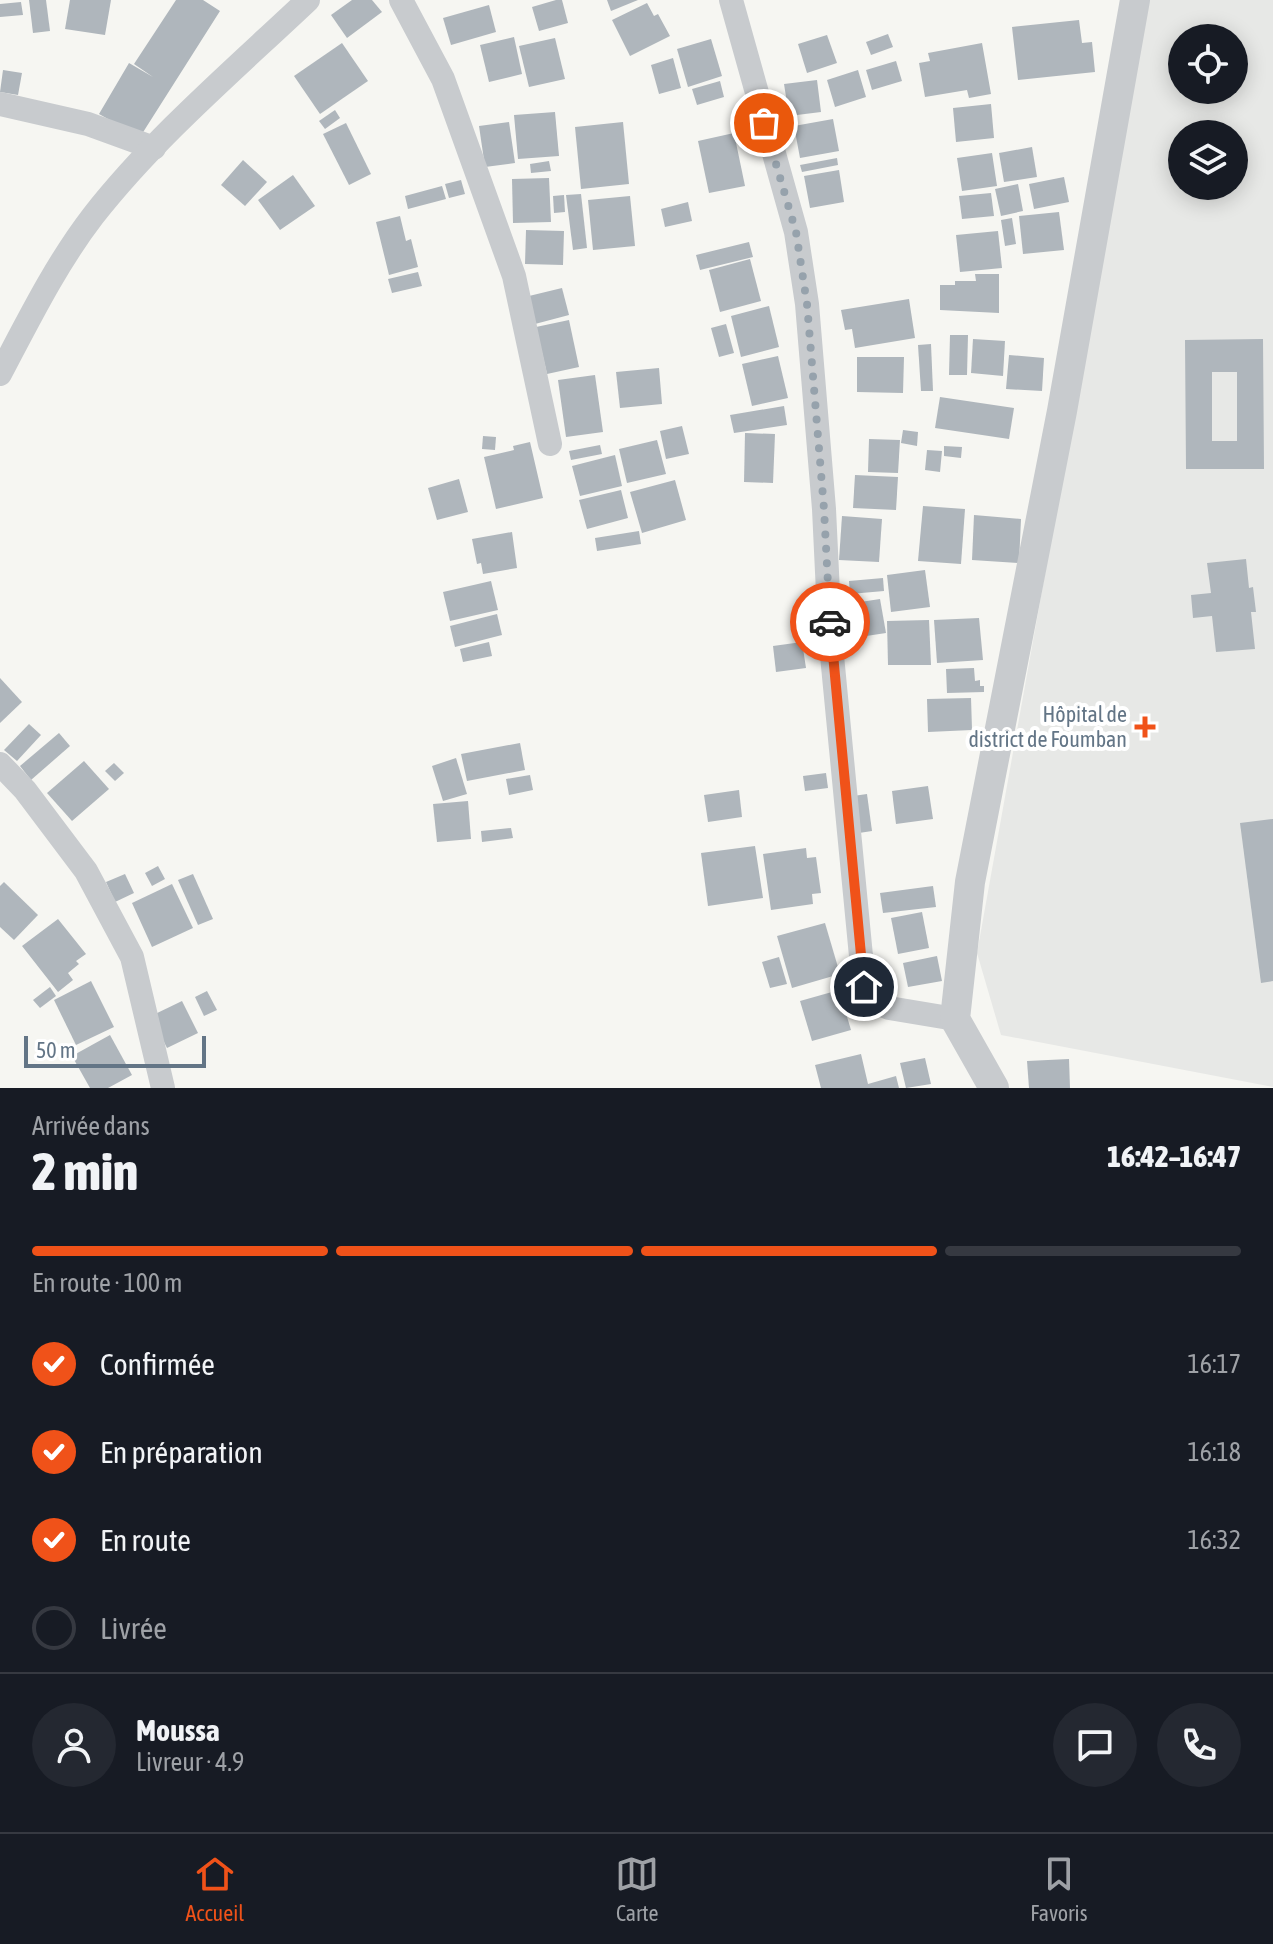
<!DOCTYPE html>
<html lang="fr">
<meta charset="utf-8">
<style>
:root{--surface:#171b24;--page:#242831;--text:#f1f3f6;--muted:#9ea1a6;--line:#363941;--accent:#f05219}
body{margin:0;font-family:"Asap Condensed",sans-serif;background:var(--page);color:var(--text);height:100vh;display:flex;flex-direction:column;font-size:30px;white-space:nowrap}
*{box-sizing:border-box;margin:0}
p{font-size:26px;color:var(--muted)}
.icon{flex:none;width:44px;height:44px;fill:none;stroke:currentColor;stroke-width:2;stroke-linecap:round;stroke-linejoin:round}
.map{position:relative;height:1088px;overflow:hidden}
.panel{display:flex;flex-direction:column;background:var(--surface);flex:1}
.panel>*{flex:none}
.controls{position:absolute;left:1168px;top:24px;display:grid;gap:16px}
.controls a{display:grid;place-items:center;width:80px;height:80px;border-radius:50%;background:var(--surface);box-shadow:0 4px 20px #0003;font-size:40px}
.scale{position:absolute;left:24px;bottom:20px;width:182px;box-sizing:border-box;padding-left:8px;border:4px solid #637586;border-top:0;font-size:22px;line-height:28px;white-space:nowrap;color:#637586;-webkit-text-stroke:6px #fff;paint-order:stroke}
.pin{position:absolute;display:grid;place-items:center;width:68px;height:68px;color:#fff;margin:-34px;border:4px solid #fff;border-radius:50%;box-shadow:0 2px 8px #0007}
.courier{position:absolute;display:grid;place-items:center;width:80px;height:80px;margin:-40px;border:6px solid #f05219;border-radius:50%;background:#fff;color:#222;box-shadow:0 2px 10px #0007}
.head em{font-style:normal;font-weight:800}
.head div{display:flex;flex-direction:column-reverse}
.head{display:flex;align-items:center;justify-content:space-between;height:136px;padding:0 32px}
h1{font-size:52px;font-weight:800;line-height:60px}
.bar{display:grid;grid-template-columns:repeat(4,1fr);gap:12px 8px;align-content:center;height:96px;padding:0 32px}
.bar i{height:10px;border-radius:6px;background:var(--line)}
.bar .selected{background:var(--accent)}
.bar p{grid-column:span 4}
.line{display:flex;align-items:center;gap:20px;padding:0 32px;border-top:2px solid var(--line)}
.line div{flex:1}
.round{display:grid;place-items:center;flex:none;width:84px;height:84px;border-radius:42px;background:var(--page)}
ol{padding:0 32px;list-style:none}
li{display:flex;align-items:center;gap:24px;height:88px}
li p{margin-inline-start:auto}
li .icon{padding:8px;border-radius:50%;background:var(--accent);color:#fff;stroke-width:4}
li:last-child{color:var(--muted)}
li i{width:44px;height:44px;border:4px solid var(--line);border-radius:50%}
.dock{display:flex;justify-content:space-around;align-items:center;height:112px;border-top:2px solid var(--line);background:var(--surface);font-size:22px;color:var(--muted)}
.dock a{display:grid;justify-items:center;gap:4px}
.dock .selected{color:var(--accent)}
.map>svg:first-child{display:block}
.built{fill:#e7e8e6;fill-rule:evenodd}
.building{fill:#afb6bc;fill-rule:evenodd}
.lines{fill:none;stroke-linecap:round;stroke-linejoin:round}
.minor{stroke:#c8cbce;stroke-width:24}
.tertiary{stroke:#c8cbce;stroke-width:30}
.done{stroke:#96a2ac;stroke-width:8;stroke-dasharray:0 14.4}
.route{stroke:#f05219;stroke-width:10}
.poi-dot{fill:#f05219;stroke:#fff;stroke-width:3}
.labels{text-anchor:middle;dominant-baseline:central;stroke-width:8;stroke-linejoin:round;paint-order:stroke}
.poi-label{font-size:22px;fill:#637586;stroke:#fff;text-anchor:end}
</style>
<div class="map">
<svg width="1273" height="1088" viewBox="0 0 1273 1088">
<rect width="100%" height="100%" fill="#f6f6f2"/>
<path class="built" d="M1148 0H1273V1087L1001 1035 977 953ZM1182 38H1234V90H1182ZM1182 134H1234V186H1182Z"/>
<g class="building">
<polygon points="29,0 46,0 50,31 33,33"/>
<polygon points="70,0 111,0 105,35 65,29"/>
<polygon points="176,0 203,0 220,11 140,137 99,114 129,63 153,77 134,64"/>
<polygon points="352,0 372,0 382,12 347,38 331,15"/>
<polygon points="556,0 562,0 568,23 539,31 532,7"/>
<polygon points="607,0 638,0 611,11"/>
<polygon points="21,2 23,15 0,17 0,4"/>
<polygon points="647,3 654,16 658,14 670,36 630,56 612,20"/>
<polygon points="489,5 496,32 451,45 443,18"/>
<polygon points="1079,20 1082,43 1092,42 1095,72 1018,80 1012,27"/>
<polygon points="888,34 893,47 871,55 866,42"/>
<polygon points="827,35 837,63 807,73 798,44"/>
<polygon points="514,37 522,74 489,82 480,45"/>
<polygon points="555,38 565,79 529,87 519,46"/>
<polygon points="711,39 722,76 688,87 677,49"/>
<polygon points="342,43 368,81 320,114 294,76"/>
<polygon points="982,43 991,94 969,98 967,90 925,97 919,63 930,61 928,53"/>
<polygon points="673,58 681,88 659,94 651,65"/>
<polygon points="896,61 902,81 872,90 866,70"/>
<polygon points="3,70 22,73 18,95 0,92"/>
<polygon points="858,70 866,97 835,107 827,80"/>
<polygon points="817,80 821,112 789,116 784,84"/>
<polygon points="720,81 724,97 697,105 692,89"/>
<polygon points="991,104 994,138 956,142 953,108"/>
<polygon points="335,110 340,118 325,129 319,121"/>
<polygon points="555,112 559,156 518,159 514,115"/>
<polygon points="833,119 839,151 800,158 794,126"/>
<polygon points="509,122 515,163 485,167 479,126"/>
<polygon points="623,122 629,184 581,189 575,127"/>
<polygon points="346,123 371,174 349,185 323,134"/>
<polygon points="734,133 745,186 709,193 698,141"/>
<polygon points="1032,147 1037,177 1004,182 999,153"/>
<polygon points="992,153 997,186 962,191 957,158"/>
<polygon points="837,158 838,165 802,172 800,165"/>
<polygon points="243,160 267,182 245,206 221,185"/>
<polygon points="549,161 551,171 531,173 530,164"/>
<polygon points="839,170 844,202 810,208 804,176"/>
<polygon points="293,175 315,206 280,230 258,200"/>
<polygon points="1064,177 1069,202 1034,209 1029,184"/>
<polygon points="549,178 551,222 513,223 512,179"/>
<polygon points="461,180 465,194 449,198 445,184"/>
<polygon points="1018,184 1023,211 1001,216 995,189"/>
<polygon points="442,186 446,199 408,209 405,196"/>
<polygon points="991,193 994,216 962,219 959,196"/>
<polygon points="581,194 587,248 573,250 566,195"/>
<polygon points="564,195 565,212 554,213 553,196"/>
<polygon points="630,196 635,246 593,250 588,200"/>
<polygon points="688,202 692,221 665,227 661,209"/>
<polygon points="1059,212 1064,250 1023,254 1019,216"/>
<polygon points="400,216 406,241 411,239 418,267 389,275 376,222"/>
<polygon points="1012,218 1016,244 1005,246 1001,220"/>
<polygon points="526,230 564,231 563,265 525,264"/>
<polygon points="998,231 1002,268 960,272 956,235"/>
<polygon points="749,242 753,257 700,270 696,255"/>
<polygon points="750,259 761,301 720,312 709,270"/>
<polygon points="418,272 422,286 392,293 388,279"/>
<polygon points="975,274 999,274 999,313 940,310 940,285 955,285 955,281 976,281"/>
<polygon points="562,288 569,315 535,324 529,296"/>
<polygon points="909,299 915,338 855,348 852,329 845,330 841,310"/>
<polygon points="769,306 779,347 741,357 731,316"/>
<polygon points="569,320 579,367 547,374 536,327"/>
<polygon points="726,324 734,353 719,357 711,328"/>
<polygon points="950,335 968,335 967,375 949,375"/>
<polygon points="973,339 1005,341 1003,376 971,373"/>
<path d="M1263 339 1264 469H1186L1185 340ZM1212 372H1237V441H1212Z"/>
<polygon points="931,344 933,391 921,391 918,345"/>
<polygon points="1009,355 1044,358 1042,391 1006,389"/>
<polygon points="778,356 788,398 752,406 742,364"/>
<polygon points="857,357 904,357 903,393 857,392"/>
<polygon points="659,368 662,404 620,408 616,372"/>
<polygon points="595,375 603,432 566,437 558,380"/>
<polygon points="940,397 1014,408 1009,439 935,428"/>
<polygon points="784,406 787,425 734,433 730,415"/>
<polygon points="682,426 689,454 666,459 660,431"/>
<polygon points="903,430 918,432 917,446 901,443"/>
<polygon points="745,433 775,434 773,483 744,482"/>
<polygon points="483,436 496,437 495,450 482,449"/>
<polygon points="869,439 900,440 898,473 868,472"/>
<polygon points="657,440 666,474 627,483 619,449"/>
<polygon points="530,442 543,498 496,509 484,457 514,450 513,446"/>
<polygon points="600,445 602,454 571,460 569,451"/>
<polygon points="944,446 962,447 961,458 944,456"/>
<polygon points="927,450 942,451 940,472 925,470"/>
<polygon points="615,455 622,486 580,496 572,466"/>
<polygon points="855,475 898,477 896,510 853,508"/>
<polygon points="459,479 468,512 437,520 428,488"/>
<polygon points="675,480 686,520 642,533 630,492"/>
<polygon points="621,490 628,518 587,529 579,500"/>
<polygon points="923,506 965,509 961,564 918,561"/>
<polygon points="974,515 1021,519 1019,563 972,560"/>
<polygon points="842,516 882,519 879,562 839,560"/>
<polygon points="639,531 641,544 597,551 595,538"/>
<polygon points="512,532 517,568 483,574 481,563 477,564 472,539"/>
<polygon points="1246,559 1249,588 1253,587 1256,612 1251,612 1255,649 1216,652 1212,616 1193,618 1191,595 1211,593 1207,563"/>
<polygon points="925,570 930,607 891,612 887,575"/>
<polygon points="883,578 884,591 850,594 849,581"/>
<polygon points="491,581 498,610 450,621 443,592"/>
<polygon points="880,599 886,633 840,640 834,606"/>
<polygon points="497,614 502,635 455,647 450,626"/>
<polygon points="979,618 983,660 937,663 934,620"/>
<polygon points="929,620 931,665 888,665 887,621"/>
<polygon points="489,642 492,656 463,662 460,649"/>
<polygon points="802,642 806,668 776,672 773,646"/>
<polygon points="974,668 975,681 980,680 980,686 984,686 984,692 947,693 946,669"/>
<polygon points="0,678 22,702 0,723"/>
<polygon points="971,698 972,730 928,732 927,699"/>
<polygon points="29,724 41,735 17,761 4,750"/>
<polygon points="59,733 70,746 31,780 20,766"/>
<polygon points="520,743 525,770 467,781 461,754"/>
<polygon points="456,758 467,794 443,801 432,766"/>
<polygon points="84,761 109,789 72,821 47,793"/>
<polygon points="114,763 124,773 115,781 105,771"/>
<polygon points="826,773 828,788 805,791 803,776"/>
<polygon points="530,775 533,790 509,795 506,779"/>
<polygon points="928,786 933,819 896,824 892,791"/>
<polygon points="739,790 742,817 708,822 704,795"/>
<polygon points="867,794 872,831 859,833 853,796"/>
<polygon points="468,801 471,839 437,842 433,804"/>
<polygon points="1273,819 1273,981 1261,983 1240,823"/>
<polygon points="511,828 513,838 482,842 481,831"/>
<polygon points="755,846 763,898 708,906 701,853"/>
<polygon points="806,848 807,858 816,857 821,893 812,894 813,904 771,910 763,854"/>
<polygon points="158,866 165,879 152,886 145,873"/>
<polygon points="125,874 134,893 115,902 106,882"/>
<polygon points="193,874 213,919 198,925 178,880"/>
<polygon points="4,882 38,915 14,940 0,927 0,886"/>
<polygon points="172,884 193,928 152,947 132,903"/>
<polygon points="933,886 936,907 883,913 880,893"/>
<polygon points="922,912 929,948 898,954 891,918"/>
<polygon points="58,919 86,954 76,961 79,964 68,973 73,980 58,992 22,946"/>
<polygon points="825,923 840,974 792,988 777,936"/>
<polygon points="937,956 942,981 908,987 903,963"/>
<polygon points="779,957 787,984 770,988 762,962"/>
<polygon points="91,981 114,1027 76,1045 54,1000"/>
<polygon points="50,987 56,996 40,1008 33,1000"/>
<polygon points="839,990 851,1030 812,1041 800,1001"/>
<polygon points="207,991 217,1010 204,1016 195,997"/>
<polygon points="182,1001 198,1033 167,1048 151,1016"/>
<polygon points="110,1035 132,1075 108,1088 90,1088 72,1056"/>
<polygon points="861,1054 868,1084 896,1076 899,1088 821,1088 815,1065"/>
<polygon points="925,1058 931,1084 906,1088 900,1063"/>
<polygon points="1069,1059 1070,1088 1029,1088 1027,1061"/>
</g>
<g class="lines">
<g class="minor">
<polyline points="401,0 443,79 514,276 550,444"/>
<polyline points="731,0 796,232 807,304 824,509 830,635 864,987 872,1001 889,1008 955,1019"/>
<polyline points="0,104 88,124 154,148"/>
<path d="M0 374C28 321 56 264 93 216 155 137 235 69 308 0"/>
<polyline points="0,764 25,790 86,871 132,957 163,1088"/>
</g>
<polyline class="tertiary" points="994,1088 955,1019 970,882 1062,411 1135,0"/>
</g>
<g class="lines">
<polyline class="done" points="764,123 796,232 807,304 824,509 830,622"/>
<polyline class="route" points="830,622 864,987"/>
</g>
<path class="poi-dot" d="M1141 715h8v8h8v8h-8v8h-8v-8h-8v-8h8z"/>
<g class="labels">
<g class="poi-label">
<text x="1127" y="714">Hôpital de<tspan x="1127" dy="25">district de Foumban</tspan></text>
</g>
</g>
</svg>
<div class="controls">
<a><svg class="icon" aria-label="locate" viewBox="0 0 24 24"><circle cx="12" cy="12" r="6"/><path d="M12 2v4M12 18v4M2 12h4M18 12h4"/></svg></a>
<a><svg class="icon" aria-label="layers" viewBox="0 0 24 24"><path d="M12 4l9 5-9 5-9-5zM3 14l9 5 9-5"/></svg></a>
</div>
<div class="scale">50 m</div>
<div class="pin" style="left:764px;top:123px;background:#ea580c"><svg class="icon" aria-label="bag" viewBox="0 0 24 24"><path d="M5 8h14l-1 12H6zM9 8a3 3 0 0 1 6 0"/></svg></div>
<div class="pin" style="left:864px;top:987px;background:#1f2937"><svg class="icon" aria-label="home" viewBox="0 0 24 24"><path d="M3 11l9-7 9 7M6 9v11h12V9"/></svg></div>
<div class="courier" style="left:830px;top:622px"><svg class="icon" aria-label="car" viewBox="0 0 24 24"><path d="M5 17H2v-5l4-1 3-4h7l3 4 3 1v5h-3M9 17h6M6 11h13"/><circle cx="7" cy="17" r="2"/><circle cx="17" cy="17" r="2"/></svg></div>
</div>
<section class="panel">
<div class="head"><div><h1>2 min</h1><p>Arrivée dans</p></div><em>16:42–16:47</em></div>
<div class="bar"><i class="selected"></i><i class="selected"></i><i class="selected"></i><i></i><p>En route · 100 m</p></div>
<ol>
<li><svg class="icon" aria-label="check" viewBox="0 0 24 24"><path d="M5 12l5 5 9-10"/></svg>Confirmée<p>16:17</p></li>
<li><svg class="icon" aria-label="check" viewBox="0 0 24 24"><path d="M5 12l5 5 9-10"/></svg>En préparation<p>16:18</p></li>
<li><svg class="icon" aria-label="check" viewBox="0 0 24 24"><path d="M5 12l5 5 9-10"/></svg>En route<p>16:32</p></li>
<li><i></i>Livrée</li>
</ol>
<div class="line" style="height:144px"><a class="round"><svg class="icon" aria-label="person" viewBox="0 0 24 24"><circle cx="12" cy="8" r="4"/><path d="M4 21q1-7 8-7t8 7"/></svg></a><div><b>Moussa</b><p>Livreur · 4.9</p></div><a class="round"><svg class="icon" aria-label="chat" viewBox="0 0 24 24"><path d="M4 5h16v11H9l-5 4z"/></svg></a><a class="round"><svg class="icon" aria-label="phone" viewBox="0 0 24 24"><path d="M5 4h4l2 5-3 2q2 4 5 5l2-3 5 2v4C11 20 4 13 5 4z"/></svg></a></div>
</section>
<nav class="dock">
<a class="selected"><svg class="icon" aria-label="home" viewBox="0 0 24 24"><path d="M3 11l9-7 9 7M6 9v11h12V9"/></svg>Accueil</a>
<a><svg class="icon" aria-label="map" viewBox="0 0 24 24"><path d="M3 6l6-2 6 2 6-2v14l-6 2-6-2-6 2zM9 4v14M15 6v14"/></svg>Carte</a>
<a><svg class="icon" aria-label="saved" viewBox="0 0 24 24"><path d="M7 4h10v16l-5-4-5 4z"/></svg>Favoris</a>
</nav>
